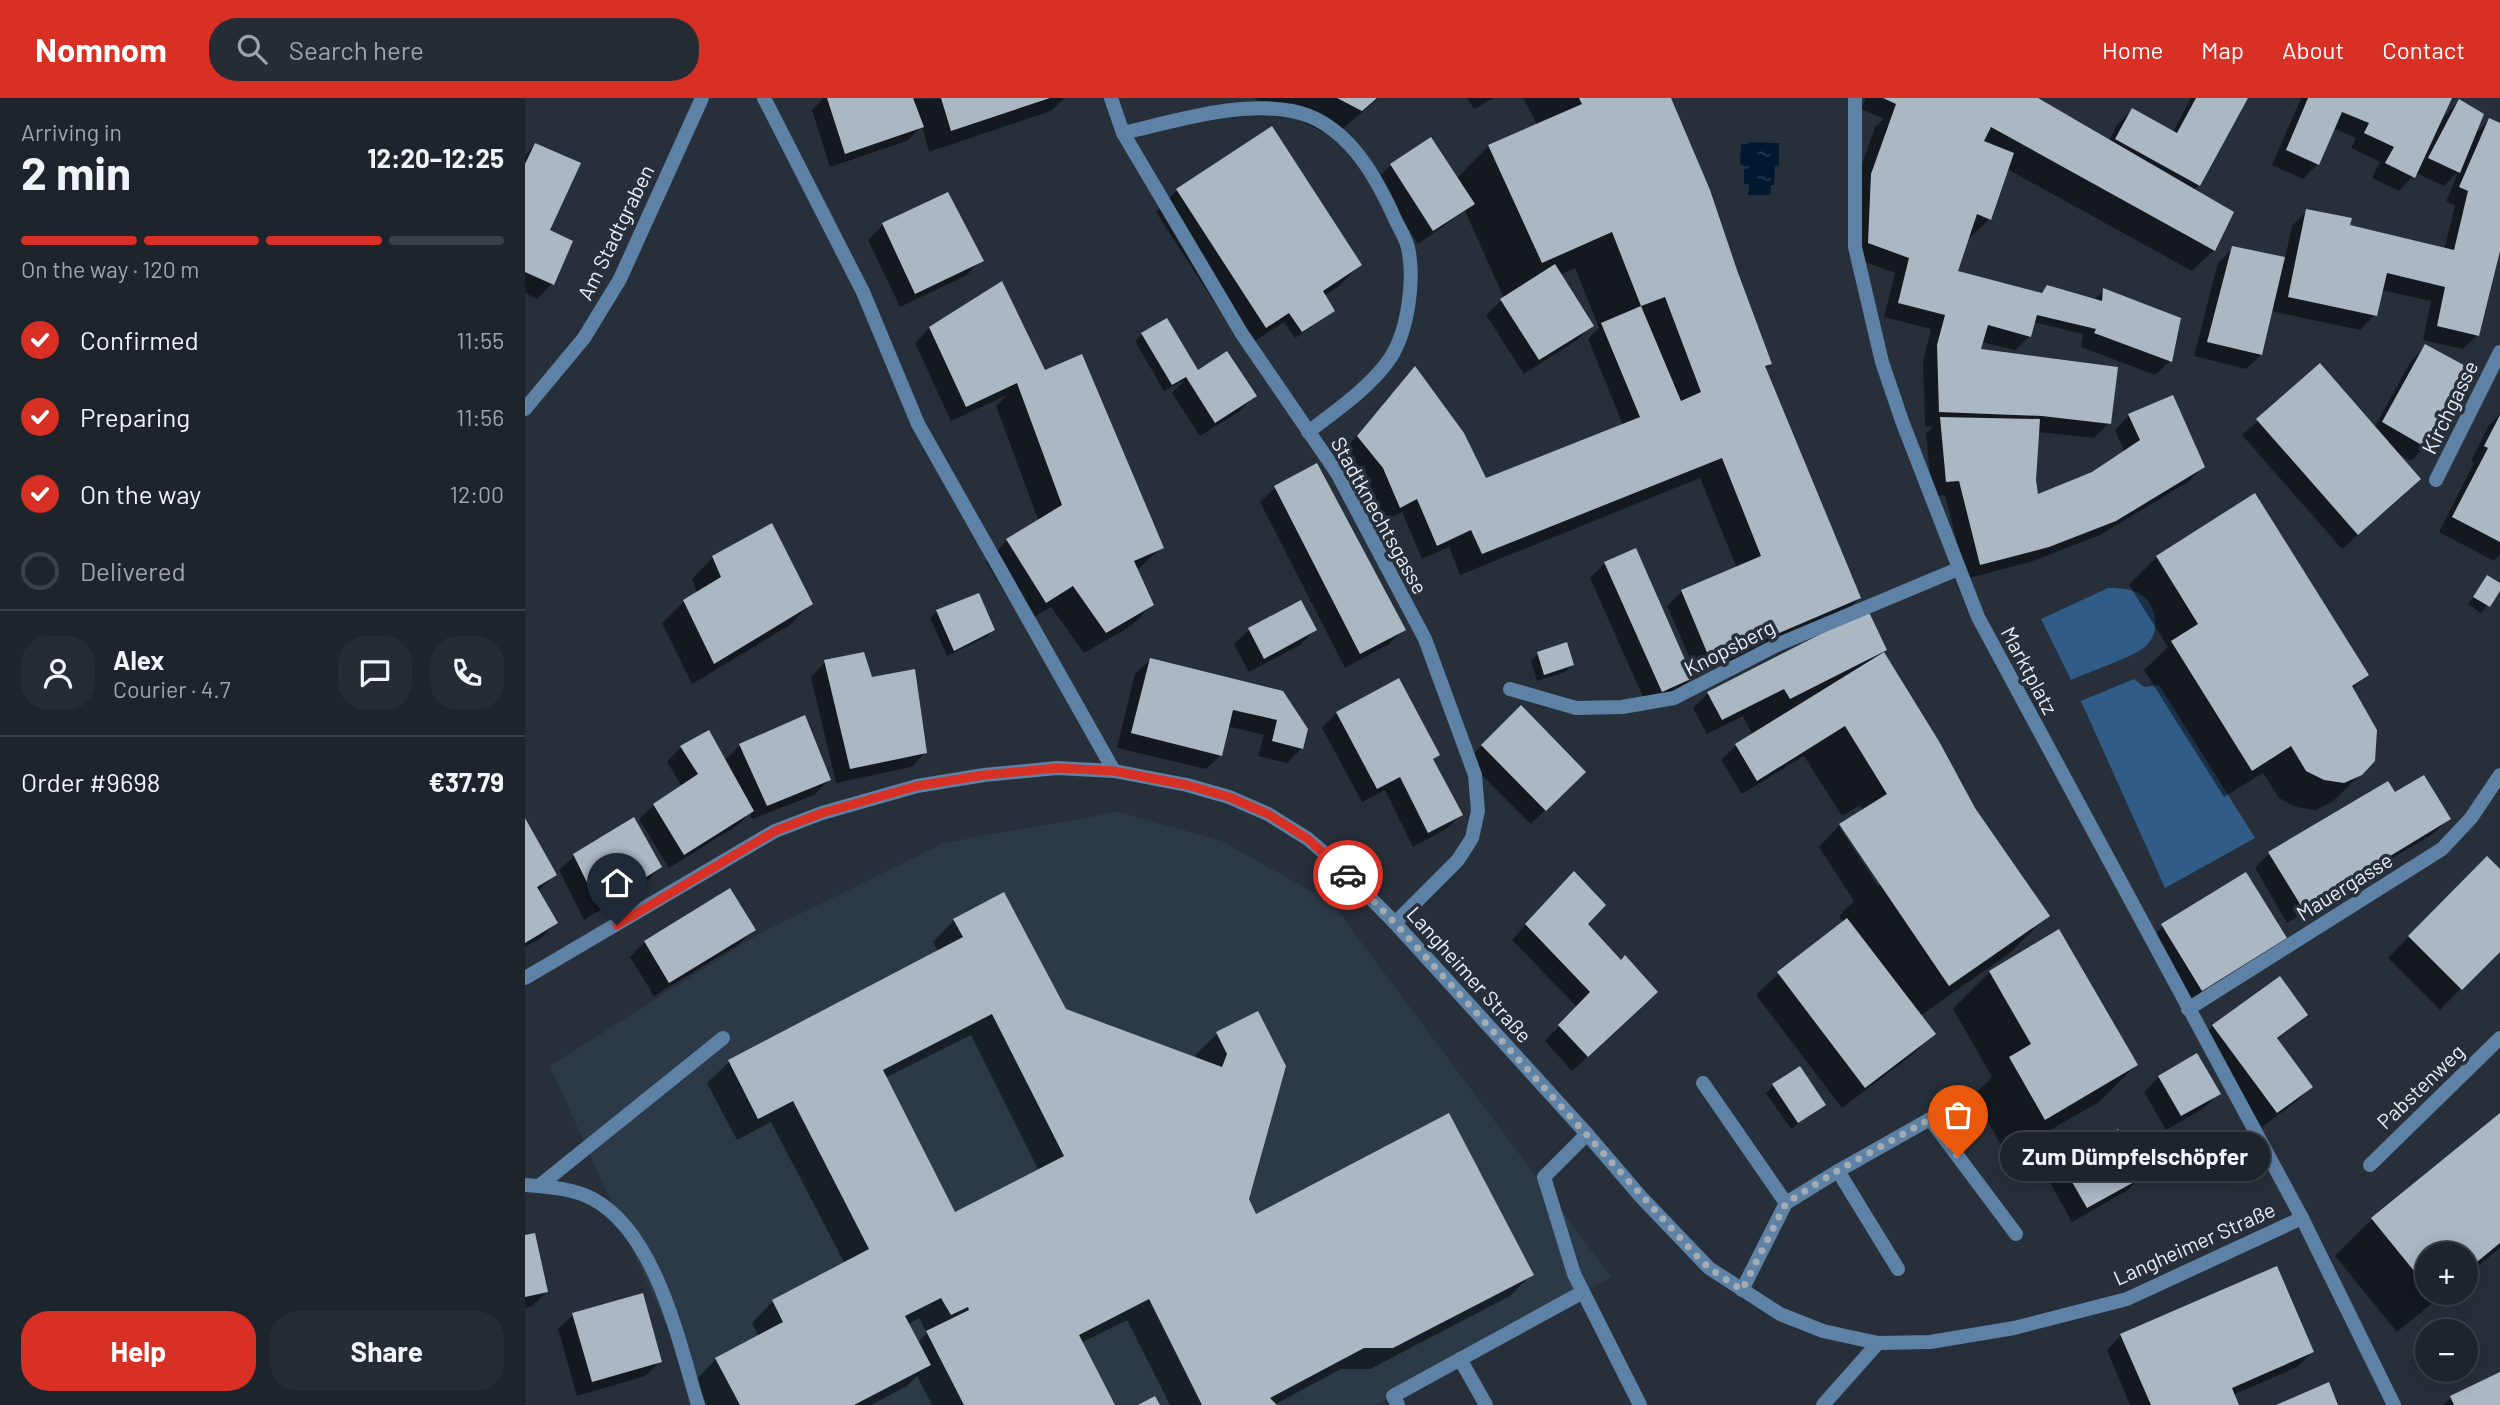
<!DOCTYPE html>
<meta charset="utf-8">
<style>
:root{--surface:#1d242c;--page:#252c34;--text:#f1f3f6;--muted:#a0a4a9;--line:#3b4148;--accent:#d93025}
body{margin:0;font-family:Barlow,sans-serif;background:var(--page);color:var(--text);height:100vh;display:flex;flex-direction:column;font-size:26px;white-space:nowrap}
*{box-sizing:border-box;margin:0}
p{font-size:23px;color:var(--muted)}
.icon{flex:none;width:38px;height:38px;fill:none;stroke:currentColor;stroke-width:2;stroke-linecap:round;stroke-linejoin:round}
.map{position:relative;flex:1;overflow:hidden}
.details{display:flex;flex-direction:column;background:var(--surface);width:525px}
.details>*{flex:none}
.buttons{position:absolute;left:1890px;top:1144px;display:grid;gap:14px}
.buttons a{display:grid;place-items:center;width:63px;height:63px;border-radius:50%;background:var(--surface);box-shadow:0 4px 18px #0003,0 0 0 2px var(--line);font-size:35px}
.pin{position:absolute;display:grid;place-items:center;width:60px;height:60px;color:#fff;margin:-72px -30px;border-radius:50% 50% 50% 0;rotate:-45deg;box-shadow:0 0 7px #0007}
.pin .icon{rotate:45deg}
.courier{position:absolute;display:grid;place-items:center;width:70px;height:70px;margin:-35px;border:5px solid #d93025;border-radius:50%;background:#fff;color:#222;box-shadow:0 2px 9px #0007}
.bubble{position:absolute;height:49px;border-radius:24px;background:var(--surface);box-shadow:0 4px 18px #0003,0 0 0 2px var(--line);font-size:23px;font-weight:700;line-height:49px;text-align:center}
.overview em{font-style:normal;font-weight:700}
.overview div{display:flex;flex-direction:column-reverse}
.overview{display:flex;align-items:center;justify-content:space-between;height:119px;padding:0 21px}
h1{font-size:46px;font-weight:700;line-height:52px}
.bar{display:grid;grid-template-columns:repeat(4,1fr);gap:10px 7px;align-content:center;height:84px;padding:0 21px}
.bar i{height:9px;border-radius:5px;background:var(--line)}
.bar .current{background:var(--accent)}
.bar p{grid-column:span 4}
.line{display:flex;align-items:center;gap:18px;padding:0 21px;border-top:2px solid var(--line)}
.line div{flex:1}
.round{display:grid;place-items:center;flex:none;width:74px;height:74px;border-radius:28px;background:var(--page)}
ol{padding:0 21px;list-style:none}
li{display:flex;align-items:center;gap:21px;height:77px}
li p{margin-inline-start:auto}
li .icon{padding:7px;border-radius:50%;background:var(--accent);color:#fff;stroke-width:4}
li:last-child{color:var(--muted)}
li i{width:38px;height:38px;border:4px solid var(--line);border-radius:50%}
.primary-button{display:flex;gap:14px;margin-top:auto;padding:14px 21px}
.primary-button a{flex:1;height:80px;border-radius:28px;background:var(--accent);color:#fff;font-size:28px;font-weight:700;line-height:80px;text-align:center}
.primary-button a+a{background:var(--page);color:var(--text)}
header{display:flex;align-items:center;gap:42px;box-sizing:border-box;height:98px;padding:0 35px;background:var(--accent);color:#fff}
header strong{font-size:33px}
nav{display:flex;gap:38px;margin-inline-start:auto;font-size:24px}
.search{width:490px;height:63px;background:var(--page);display:flex;align-items:center;gap:18px;box-sizing:border-box;padding:0 24px;border-radius:28px;color:var(--muted);font-size:26px}
main{display:flex;flex:1;min-height:0}
.map>svg:first-child{display:block}
.built{fill:#2c3a48}
.grass{fill:#315c88}
.water{fill:url(#water-ripples)}
.shadow{fill:#0007;fill-rule:evenodd}
.building{fill:#acb7c4;fill-rule:evenodd}
.lines{fill:none;stroke-linecap:round;stroke-linejoin:round}
.lane{stroke:#5e81a6;stroke-width:14}
.street{stroke:#5e81a6;stroke-width:14}
.done{stroke:#a4acb3;stroke-width:7;stroke-dasharray:0 12.6}
.route{stroke:#d93025;stroke-width:9}
.labels{text-anchor:middle;dominant-baseline:central;stroke-width:7;stroke-linejoin:round;paint-order:stroke}
.street-label{font-size:21px;fill:#e8eef4;stroke:#27303a}
</style>
<header>
<strong>Nomnom</strong>
<div class="search"><svg class="icon" aria-label="search" viewBox="0 0 24 24"><circle cx="10" cy="10" r="6"/><path d="M15 15l6 6"/></svg>Search here</div>
<nav><a>Home</a><a>Map</a><a>About</a><a>Contact</a></nav>
</header>
<main>
<section class="details">
<div class="overview"><div><h1>2 min</h1><p>Arriving in</p></div><em>12:20–12:25</em></div>
<div class="bar"><i class="current"></i><i class="current"></i><i class="current"></i><i></i><p>On the way · 120 m</p></div>
<ol>
<li><svg class="icon" aria-label="check" viewBox="0 0 24 24"><path d="M5 12l5 5 9-10"/></svg>Confirmed<p>11:55</p></li>
<li><svg class="icon" aria-label="check" viewBox="0 0 24 24"><path d="M5 12l5 5 9-10"/></svg>Preparing<p>11:56</p></li>
<li><svg class="icon" aria-label="check" viewBox="0 0 24 24"><path d="M5 12l5 5 9-10"/></svg>On the way<p>12:00</p></li>
<li><i></i>Delivered</li>
</ol>
<div class="line" style="height:126px"><a class="round"><svg class="icon" aria-label="person" viewBox="0 0 24 24"><circle cx="12" cy="8" r="4"/><path d="M4 21q1-7 8-7t8 7"/></svg></a><div><b>Alex</b><p>Courier · 4.7</p></div><a class="round"><svg class="icon" aria-label="chat" viewBox="0 0 24 24"><path d="M4 5h16v11H9l-5 4z"/></svg></a><a class="round"><svg class="icon" aria-label="phone" viewBox="0 0 24 24"><path d="M5 4h4l2 5-3 2q2 4 5 5l2-3 5 2v4C11 20 4 13 5 4z"/></svg></a></div>
<div class="line" style="height:91px"><div>Order #9698</div><b>€37.79</b></div>
<div class="primary-button"><a>Help</a><a>Share</a></div>
</section>
<div class="map">
<svg width="1975" height="1307" viewBox="0 0 1975 1307">
<defs>
<pattern id="water-ripples" width="26" height="14" patternUnits="userSpaceOnUse" patternTransform="scale(1.75)"><rect width="26" height="14" fill="#011830"/><path d="M2 4q2-2 4 0t4 0M15 11q2-2 4 0t4 0" fill="none" stroke="#263a4f"/></pattern>
</defs>
<rect width="100%" height="100%" fill="#27303a"/>
<polygon class="built" points="593,714 697,743 807,805 1086,1179 851,1307 177,1307 25,968 232,837 419,745"/>
<g class="grass">
<path d="M1583 490C1599 490 1618 491 1626 508 1632 521 1633 536 1621 548 1611 558 1561 575 1546 582L1516 521Z"/>
<polygon points="1609,581 1619,589 1634,587 1730,740 1640,790 1556,603"/>
</g>
<polygon class="water" points="1216,44 1254,45 1254,67 1250,68 1249,87 1246,87 1245,97 1223,97 1224,86 1219,86 1219,68 1215,66"/>
<g class="shadow">
<polygon points="299,0 387,1 540,0 526,13 404,54 397,28 382,43 305,69 287,12"/>
<polygon points="729,0 854,0 808,39"/>
<polygon points="942,0 969,0 949,11"/>
<polygon points="998,0 1144,0 1245,266 1240,272 1334,500 1319,515 1172,577 1142,508 1157,493 1212,470 1175,380 935,477 924,449 897,461 877,414 860,423 844,384 818,354 890,271 953,386 1098,327 1063,241 1074,230 1050,170 1035,177 1067,227 1052,242 999,276 961,217 979,200 940,113 893,146 851,82 866,67 905,41 931,81 964,48 1013,28"/>
<polygon points="1341,0 1510,0 1584,43 1592,27 1607,12 1648,34 1666,0 1721,0 1674,87 1669,92 1689,152 1667,173 1482,71 1465,121 1442,142 1431,175 1515,196 1522,189 1569,202 1579,192 1645,263 1630,277 1556,249 1558,236 1508,224 1505,238 1490,252 1456,244 1454,253 1584,325 1569,340 1513,334 1509,382 1512,398 1568,376 1600,355 1590,332 1604,317 1678,369 1663,384 1575,437 1508,463 1441,481 1420,397 1407,398 1401,335 1408,329 1400,328 1398,263 1406,231 1359,219 1370,175 1329,160 1326,98 1350,29 1359,21 1336,11"/>
<polygon points="1776,0 1925,0 1916,22 1934,3 1948,38 1964,22 1975,26 1975,144 1953,237 1938,251 1898,242 1906,203 1856,192 1850,217 1835,232 1746,213 1736,257 1721,271 1669,258 1693,165 1708,150 1760,160 1767,128 1782,113 1823,129 1919,152 1930,107 1921,104 1933,74 1919,88 1891,75 1874,93 1847,80 1855,64 1826,50 1831,40 1808,30 1793,66 1778,81 1747,67"/>
<polygon points="10,47 23,133 46,144 27,186 12,201 0,195 0,57"/>
<polygon points="652,92 835,167 813,189 799,198 808,212 801,219 770,240 759,224 719,250 631,114"/>
<polygon points="358,127 456,162 442,177 375,209 343,142"/>
<polygon points="405,230 519,275 637,449 611,473 627,507 606,528 559,555 526,509 499,525 461,464 482,443 514,424 471,308 482,297 426,323 390,245"/>
<polygon points="617,236 672,274 729,298 715,313 675,338 647,295 660,282 639,293 610,243"/>
<polygon points="1901,248 1901,348 1886,363 1872,355 1880,396 1817,451 1717,337 1795,267 1849,330 1886,263"/>
<polygon points="1975,316 1975,457 1969,463 1914,434 1949,365 1946,363 1964,327"/>
<polygon points="792,368 878,532 864,546 820,570 735,404 750,390"/>
<polygon points="188,459 286,505 265,527 167,586 137,525 159,503 172,495 167,481"/>
<polygon points="1632,459 1842,577 1827,591 1836,676 1807,704 1790,712 1771,709 1754,700 1738,675 1699,699 1619,572 1643,549 1604,487"/>
<polygon points="1080,465 1166,580 1152,594 1122,608 1065,480"/>
<polygon points="1962,479 1975,487 1975,490 1956,515 1943,506"/>
<polygon points="453,497 468,532 461,539 422,558 405,520 412,514"/>
<polygon points="775,505 790,532 775,547 724,574 709,546 724,532"/>
<path d="M1360 552 1357 555 1413 646 1449 711 1523 817 1486 854 1395 918 1409 936 1387 957 1317 1010 1231 897 1253 876 1319 825 1314 818 1329 803 1294 749 1315 727 1338 713 1335 707 1317 718 1279 658 1217 696 1196 662 1211 648 1228 638 1218 618 1182 636 1168 610 1183 595ZM1315 730H1319L1356 786 1353 788Z"/>
<polygon points="1013,556 1047,567 1040,574 1012,583 1006,563"/>
<polygon points="625,562 757,594 777,650 762,665 733,658 739,637 702,628 696,657 681,671 592,650 610,576"/>
<polygon points="300,564 346,581 401,654 386,669 311,685 286,579"/>
<polygon points="996,609 1059,674 1006,726 942,662"/>
<polygon points="812,615 913,657 907,663 936,717 921,731 888,749 860,692 837,704 797,630"/>
<polygon points="215,647 304,682 289,697 227,721 225,715 213,727 144,770 114,721 129,707 157,689 142,664 156,649 199,663"/>
<polygon points="108,721 135,769 121,784 59,822 34,772 49,758"/>
<polygon points="1924,721 1909,735 1762,825 1730,770 1744,756"/>
<polygon points="0,724 30,777 13,793 31,825 16,840 0,849"/>
<polygon points="1962,761 1975,774 1975,851 1915,912 1863,860"/>
<polygon points="1034,789 1116,908 1047,973 1020,943 1052,909 987,842"/>
<path d="M429 822 540 913 672 961 670 957 692 936 732 915 722 1101 730 1119 1007 1176 985 1198 845 1271H816L749 1307H645L602 1222 556 1245 588 1307H407L392 1278 382 1288 346 1307H182L170 1283 191 1261 234 1239 227 1225 248 1203 320 1166 246 1024 212 1042 182 985 204 964 413 854 408 844ZM446 937 514 1073 429 1116 360 980ZM394 1220 402 1235 392 1245 383 1226Z"/>
<polygon points="1638,828 1759,840 1745,855 1662,906 1623,842"/>
<polygon points="229,832 214,846 129,898 105,859 120,844"/>
<polygon points="1465,874 1611,967 1574,1004 1482,1057 1448,998 1467,979 1428,911"/>
<polygon points="1781,917 1752,942 1786,989 1772,1003 1737,1029 1674,943 1688,928"/>
<polygon points="1634,979 1693,996 1679,1010 1641,1032 1619,994"/>
<polygon points="1248,988 1298,1007 1266,1031 1241,995"/>
<polygon points="1975,1017 1975,1150 1941,1178 1941,1157 1902,1157 1902,1195 1920,1195 1872,1234 1810,1158 1847,1121"/>
<polygon points="1537,1065 1617,1077 1603,1092 1547,1124 1522,1079"/>
<polygon points="0,1139 21,1194 7,1208 0,1210"/>
<polygon points="48,1217 135,1264 120,1278 52,1298 33,1231"/>
<polygon points="1596,1237 1787,1254 1772,1269 1708,1297 1712,1307 1605,1307 1582,1252"/>
<polygon points="1975,1276 1975,1307 1918,1307 1926,1300"/>
</g>
<g class="building">
<polygon points="302,0 388,0 399,29 320,56"/>
<polygon points="416,0 525,0 426,33"/>
<polygon points="812,0 852,0 837,13"/>
<polygon points="1054,0 1146,0 1185,92 1212,172 1247,266 1240,268 1336,500 1186,564 1156,492 1236,458 1197,360 957,456 946,432 912,448 892,401 875,410 858,370 832,338 890,268 939,335 961,380 1115,319 1076,225 1116,208 1156,303 1176,294 1140,199 1116,208 1087,134 1017,165 963,47 1057,6"/>
<polygon points="1358,0 1513,0 1709,114 1690,153 1466,29 1459,43 1489,55 1466,122 1452,116 1433,173 1517,195 1522,187 1577,203 1578,190 1656,220 1647,264 1569,235 1571,231 1512,217 1506,239 1463,227 1456,251 1593,269 1586,326 1517,318 1414,314 1412,247 1420,217 1373,205 1384,160 1343,145 1346,76 1371,6"/>
<polygon points="1671,0 1723,0 1675,88 1590,41 1607,10 1652,35"/>
<polygon points="1783,0 1927,0 1890,80 1860,65 1869,49 1839,35 1844,25 1817,14 1794,67 1761,52"/>
<polygon points="1934,1 1959,16 1935,75 1903,60"/>
<polygon points="1964,20 1975,25 1975,153 1954,238 1912,228 1920,189 1862,175 1852,218 1763,199 1781,111 1827,120 1825,127 1929,152 1943,93 1934,89"/>
<polygon points="747,28 837,167 798,193 810,213 777,234 764,215 741,230 651,91"/>
<polygon points="906,39 950,106 908,133 865,66"/>
<polygon points="10,45 56,65 25,132 48,143 29,187 0,174 0,66"/>
<polygon points="423,94 459,163 390,196 357,125"/>
<polygon points="1707,148 1760,159 1737,257 1682,244"/>
<polygon points="1030,166 1069,228 1014,262 975,201"/>
<polygon points="477,183 520,272 557,256 639,450 609,463 629,507 581,535 548,488 521,505 481,441 537,407 492,285 441,309 404,229"/>
<polygon points="642,220 673,272 702,253 732,298 690,325 661,279 647,287 616,235"/>
<polygon points="1900,246 1946,271 1902,350 1857,324"/>
<polygon points="1795,265 1896,381 1833,437 1731,321"/>
<polygon points="1648,297 1680,369 1591,423 1524,449 1455,467 1434,383 1421,384 1415,319 1515,321 1511,382 1513,396 1567,374 1615,342 1603,316"/>
<polygon points="1975,317 1975,444 1927,419 1963,350 1959,348"/>
<polygon points="792,365 881,532 835,556 749,388"/>
<polygon points="1730,395 1844,577 1827,588 1852,632 1850,663 1837,677 1819,685 1799,682 1781,673 1766,648 1727,673 1646,543 1673,526 1631,458"/>
<polygon points="247,425 288,506 189,566 158,502 196,479 187,458"/>
<polygon points="1111,450 1168,580 1137,594 1079,464"/>
<polygon points="1962,477 1975,485 1975,493 1965,509 1948,499"/>
<polygon points="454,495 470,532 429,553 411,512"/>
<polygon points="776,502 792,532 739,561 723,530"/>
<polygon points="1343,512 1362,552 1265,601 1259,591 1197,622 1182,594"/>
<polygon points="1042,544 1049,567 1019,577 1012,554"/>
<polygon points="339,554 347,579 390,571 402,655 325,671 299,562"/>
<polygon points="1359,554 1415,645 1450,710 1525,818 1424,888 1314,726 1362,696 1320,628 1232,683 1210,646"/>
<polygon points="625,560 758,593 783,631 778,651 747,643 752,622 708,612 697,658 606,635"/>
<polygon points="874,580 915,657 908,661 938,717 903,735 875,679 852,691 811,614"/>
<polygon points="996,607 1061,674 1021,713 956,647"/>
<polygon points="280,617 306,682 242,708 214,646"/>
<polygon points="184,632 229,713 159,757 128,706 173,676 155,648"/>
<polygon points="1899,677 1926,721 1778,811 1743,754 1863,683 1870,694"/>
<polygon points="109,719 137,769 74,809 48,756"/>
<polygon points="0,720 32,777 12,789 33,825 0,845"/>
<polygon points="1962,758 1975,771 1975,854 1937,892 1883,838"/>
<polygon points="1049,773 1081,807 1063,826 1096,862 1100,857 1133,894 1063,959 1033,927 1065,894 1000,826"/>
<polygon points="1721,774 1762,840 1677,893 1636,826"/>
<polygon points="205,790 231,832 144,885 119,843"/>
<path d="M479 794 541 911 697 969 702 956 691 934 733 913 761 968 724 1101 731 1116 924 1015 1009 1177 868 1250H839L745 1300 752 1307H677L624 1201 554 1237 590 1307H439L401 1233 444 1212 443 1209 426 1217 416 1200 380 1218 406 1267 329 1307H215L190 1260 258 1224 247 1202 344 1151 268 1003 233 1021 203 962 438 839 428 821ZM467 916 539 1058 430 1114 358 972Z"/>
<polygon points="1322,820 1411,936 1340,990 1252,874"/>
<polygon points="1534,831 1613,967 1520,1022 1484,959 1506,946 1464,873"/>
<polygon points="1755,878 1783,917 1752,940 1788,989 1752,1015 1687,927"/>
<polygon points="1672,955 1696,996 1656,1018 1633,978"/>
<polygon points="1275,968 1301,1007 1273,1025 1247,986"/>
<polygon points="1975,1015 1975,1145 1941,1173 1941,1157 1902,1157 1902,1189 1846,1120"/>
<polygon points="1593,1031 1620,1078 1562,1110 1535,1063"/>
<polygon points="10,1135 23,1194 0,1199 0,1137"/>
<polygon points="1752,1168 1789,1254 1707,1290 1714,1307 1626,1307 1595,1236"/>
<polygon points="118,1195 137,1264 67,1284 47,1215"/>
<polygon points="1975,1274 1975,1307 1929,1307 1925,1298"/>
<polygon points="1804,1284 1813,1307 1751,1307"/>
<polygon points="630,1298 635,1307 613,1307"/>
</g>
<g class="lines">
<g class="lane">
<polyline points="239,0 338,194 393,326 589,673"/>
<polyline points="985,591 1051,610 1097,609 1149,600 1254,546 1433,471"/>
<polyline points="1178,985 1261,1105"/>
<polyline points="1062,1036 1019,1079 1049,1176 1115,1307"/>
<polyline points="1313,1073 1405,1021 1491,1136"/>
<polyline points="14,1088 198,940"/>
<polyline points="1217,1192 1261,1105 1313,1073 1373,1171"/>
<polyline points="935,1261 961,1307"/>
<polyline points="873,1307 868,1298 1058,1194"/>
</g>
<g class="street">
<polyline points="586,0 598,35 717,236 812,375 900,541 950,677 953,713 947,740 933,762 870,825"/>
<polyline points="1330,0 1330,149 1357,264 1377,323 1453,519 1777,1120 1869,1307"/>
<path d="M598 35C650 23 714 3 767 13 820 23 850 76 870 121 874 130 881 140 883 150 890 181 883 232 866 259 847 288 811 313 783 334"/>
<polyline points="0,311 59,240 95,181 177,0"/>
<polyline points="1911,382 1975,254"/>
<polyline points="0,880 250,733 297,715 392,688 459,677 532,670 589,673 662,687 704,699 743,716 783,741 809,763 870,825 1062,1036 1116,1099 1184,1170 1255,1216 1298,1233 1353,1245 1405,1244 1489,1230 1602,1201 1777,1120"/>
<polyline points="1663,911 1917,751 1946,720 1975,677"/>
<polyline points="1845,1067 1975,940"/>
<path d="M0 1087C23 1089 47 1090 68 1101 131 1135 154 1244 173 1307"/>
<polyline points="1298,1307 1353,1245"/>
</g>
</g>
<g class="lines">
<polyline class="done" points="823,777 870,825 1167,1153 1184,1170 1217,1192 1261,1105 1312,1073 1405,1021 1433,1059"/>
<polyline class="route" points="92,827 250,733 297,715 392,688 459,677 532,670 589,673 662,687 704,699 743,716 783,741 823,777"/>
</g>
<g class="labels">
<g class="street-label">
<text transform="translate(90 134) rotate(-64)">Am Stadtgraben</text>
<text transform="translate(1924 309) rotate(-64)">Kirchgasse</text>
<text transform="translate(855 417) rotate(61)">Stadtknechtsgasse</text>
<text transform="translate(1204 549) rotate(-27)">Knopsberg</text>
<text transform="translate(1505 572) rotate(62)">Marktplatz</text>
<text transform="translate(1819 788) rotate(-32)">Mauergasse</text>
<text transform="translate(945 876) rotate(48)">Langheimer Straße</text>
<text transform="translate(1895 988) rotate(-44)">Pabstenweg</text>
<text transform="translate(1669 1145) rotate(-24)">Langheimer Straße</text>
</g>
</g>
</svg>
<div class="buttons">
<a>+</a>
<a>−</a>
</div>
<div class="pin" style="left:1433px;top:1059px;background:#ea580c"><svg class="icon" aria-label="bag" viewBox="0 0 24 24"><path d="M5 8h14l-1 12H6zM9 8a3 3 0 0 1 6 0"/></svg></div>
<div class="pin" style="left:92px;top:827px;background:#1f2937"><svg class="icon" aria-label="home" viewBox="0 0 24 24"><path d="M3 11l9-7 9 7M6 9v11h12V9"/></svg></div>
<div class="courier" style="left:823px;top:777px"><svg class="icon" aria-label="car" viewBox="0 0 24 24"><path d="M5 17H2v-5l4-1 3-4h7l3 4 3 1v5h-3M9 17h6M6 11h13"/><circle cx="7" cy="17" r="2"/><circle cx="17" cy="17" r="2"/></svg></div>
<div class="bubble" style="left:1475px;top:1034px;width:270px">Zum Dümpfelschöpfer</div>
</div>
</main>
